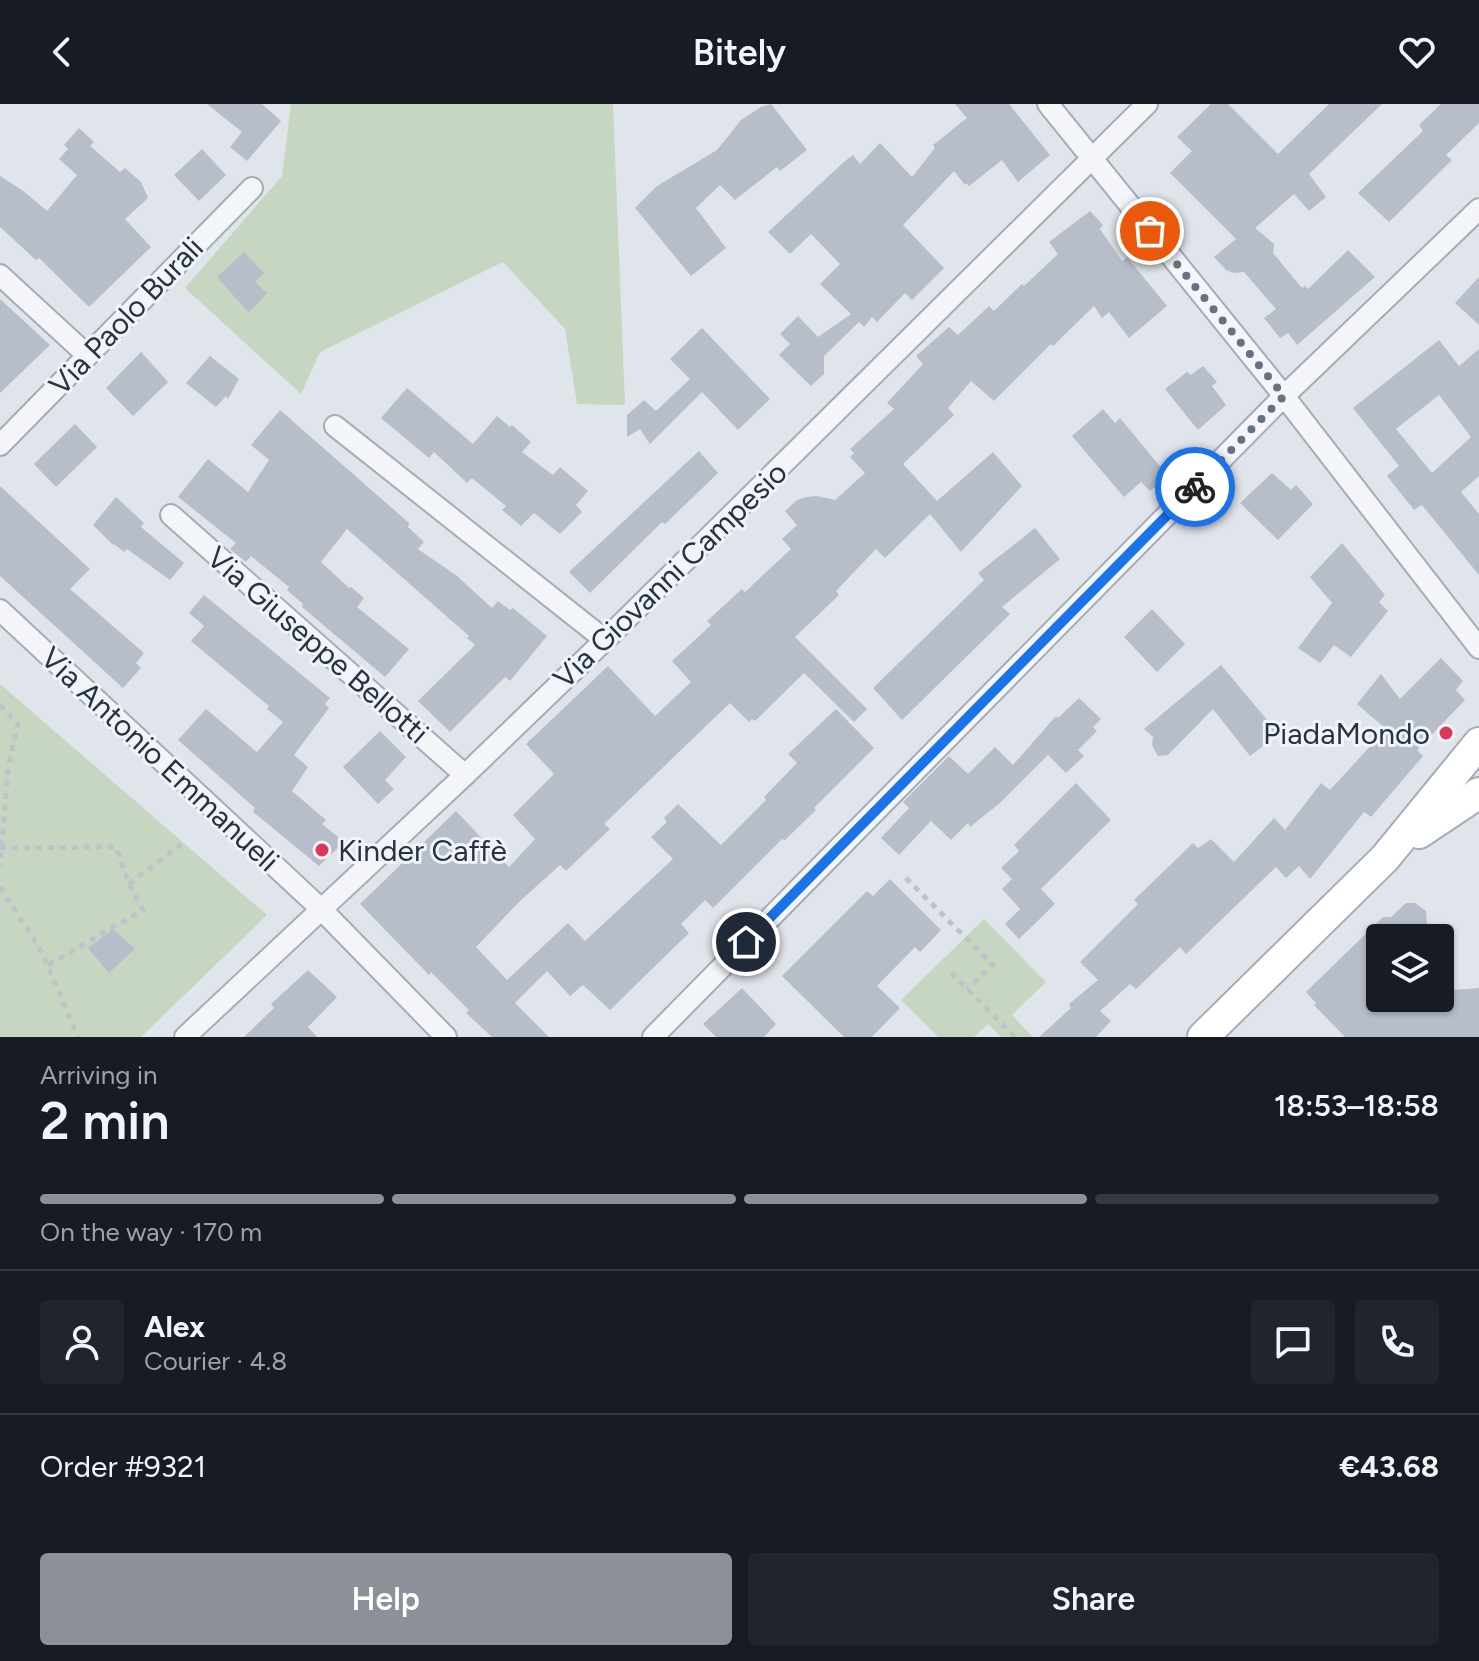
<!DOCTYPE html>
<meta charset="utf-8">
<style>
:root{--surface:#171b24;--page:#20242c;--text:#f1f3f6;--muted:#9ea1a6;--line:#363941;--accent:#8c9099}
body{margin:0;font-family:Figtree,sans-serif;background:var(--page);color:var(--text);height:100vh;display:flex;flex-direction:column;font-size:30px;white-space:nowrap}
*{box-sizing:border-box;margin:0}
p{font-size:26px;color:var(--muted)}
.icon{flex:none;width:44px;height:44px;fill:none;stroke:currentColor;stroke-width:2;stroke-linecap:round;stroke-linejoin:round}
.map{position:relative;height:933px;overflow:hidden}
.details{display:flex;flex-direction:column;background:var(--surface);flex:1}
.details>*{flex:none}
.buttons{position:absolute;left:1366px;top:820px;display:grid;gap:16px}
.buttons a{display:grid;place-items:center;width:88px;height:88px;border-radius:8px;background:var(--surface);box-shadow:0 2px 6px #0004;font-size:40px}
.pin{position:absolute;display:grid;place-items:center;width:68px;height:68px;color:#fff;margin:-34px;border:4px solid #fff;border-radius:50%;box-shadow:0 2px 8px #0007}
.courier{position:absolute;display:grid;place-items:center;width:80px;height:80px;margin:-40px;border:6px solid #1a73e8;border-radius:50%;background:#fff;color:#222;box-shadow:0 2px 10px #0007}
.overview em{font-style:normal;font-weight:600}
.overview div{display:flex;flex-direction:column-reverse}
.overview{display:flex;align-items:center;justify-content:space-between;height:136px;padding:0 40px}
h1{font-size:52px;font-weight:600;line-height:60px}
.bar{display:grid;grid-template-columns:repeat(4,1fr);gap:12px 8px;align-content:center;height:96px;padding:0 40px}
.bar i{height:10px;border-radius:6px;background:var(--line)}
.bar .current{background:var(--accent)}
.bar p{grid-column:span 4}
.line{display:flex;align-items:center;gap:20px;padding:0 40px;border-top:2px solid var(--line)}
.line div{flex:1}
.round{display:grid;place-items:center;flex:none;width:84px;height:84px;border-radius:8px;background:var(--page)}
.primary-button{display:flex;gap:16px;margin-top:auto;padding:16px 40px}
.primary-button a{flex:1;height:92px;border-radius:8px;background:var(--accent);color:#fff;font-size:32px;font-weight:600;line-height:92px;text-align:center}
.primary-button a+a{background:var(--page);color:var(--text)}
header{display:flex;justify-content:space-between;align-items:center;height:104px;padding:0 40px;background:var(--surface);font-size:36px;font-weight:600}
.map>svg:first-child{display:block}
.green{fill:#c7d6c0}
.building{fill:#b7bec9;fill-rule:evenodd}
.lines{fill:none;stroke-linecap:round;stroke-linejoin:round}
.street-casing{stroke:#a5acb6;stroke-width:24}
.secondary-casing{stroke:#a5acb6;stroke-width:34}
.path{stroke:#bec3c9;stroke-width:5;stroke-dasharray:6 6;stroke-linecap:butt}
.street{stroke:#f3f5f8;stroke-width:20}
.secondary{stroke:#fff;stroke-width:30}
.done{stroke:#68717e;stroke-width:8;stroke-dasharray:0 14.4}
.route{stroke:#1a73e8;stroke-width:10}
.poi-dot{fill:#dd375a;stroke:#f0f4f8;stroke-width:3}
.labels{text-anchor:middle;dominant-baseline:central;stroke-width:6;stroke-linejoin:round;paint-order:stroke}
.street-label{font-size:30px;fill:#273344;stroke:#f0f4f8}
.poi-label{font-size:30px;fill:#273344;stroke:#f0f4f8;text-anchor:end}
</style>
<header><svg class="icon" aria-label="back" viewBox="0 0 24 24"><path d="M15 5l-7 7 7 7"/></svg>Bitely<svg class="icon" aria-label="heart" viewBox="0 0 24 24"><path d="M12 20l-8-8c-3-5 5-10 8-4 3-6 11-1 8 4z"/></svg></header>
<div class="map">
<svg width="1479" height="933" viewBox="0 0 1479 933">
<rect width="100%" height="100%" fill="#e0e5eb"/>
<g class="green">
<polygon points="291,0 613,0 625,301 577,300 565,225 503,158 320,248 301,290 185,184 282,72"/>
<polygon points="0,580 267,811 141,933 0,933"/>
<polygon points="984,815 1046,878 1012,911 1033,933 1001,933 988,920 974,933 938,933 901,896"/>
</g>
<g class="building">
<polygon points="207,0 262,0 281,17 247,57 230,43 242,28"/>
<polygon points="771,0 807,46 780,67 777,63 735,96 720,81 696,104 726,144 691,172 635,104 657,82 717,46 741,16 761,3"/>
<polygon points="955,0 1009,0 1050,51 1018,78 1002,56 969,82 966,79 965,81 954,67 903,121 944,164 912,196 905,189 877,218 872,213 864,223 859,218 824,252 824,270 811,282 779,251 790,240 780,230 798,212 818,233 851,210 820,180 840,160 811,130 790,150 768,128 845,57 853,51 860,60 880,39 912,73 935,44 933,41 967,14"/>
<polygon points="1211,0 1228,0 1278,50 1329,0 1382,0 1309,70 1326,93 1309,107 1294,90 1255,124 1274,140 1273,149 1302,184 1305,182 1308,185 1348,146 1375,173 1297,241 1288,229 1280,234 1264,214 1276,205 1244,168 1234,169 1226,166 1214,153 1236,135 1170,69 1192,47 1177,33"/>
<polygon points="1441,0 1479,0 1479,19 1446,51 1452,56 1389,118 1358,89 1423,27 1419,21"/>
<polygon points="79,24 94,38 90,42 120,68 125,64 141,78 148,94 125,115 151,143 89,203 39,154 36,156 0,123 0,72 22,86 47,107 77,71 59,55 68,45 64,41"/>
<polygon points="202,45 226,71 199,97 174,71"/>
<polygon points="1090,107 1103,121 1100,125 1122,157 1127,153 1167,202 1129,234 1109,208 1102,214 1094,202 1053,242 1051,240 994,297 971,277 948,304 954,311 903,360 937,397 993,348 1022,382 961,448 930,410 885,454 876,445 836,487 839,491 795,533 867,605 854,618 804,569 755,617 752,615 749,618 730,599 604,720 610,725 566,767 560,761 520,797 476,843 507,876 568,819 585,837 673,755 651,733 667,718 664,714 678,700 721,741 766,696 764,693 797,659 788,650 836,605 874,644 814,704 816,706 785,736 782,735 713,804 705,796 681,820 689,829 610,906 583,881 570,892 547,867 515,899 549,933 492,933 466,909 469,906 431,868 429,871 360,800 456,707 509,763 535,735 513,711 554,670 526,640 608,562 655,612 691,578 672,557 711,521 707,517 742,485 745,488 791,445 782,435 797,421 785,407 797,396 806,393 817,392 835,396 865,369 850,353 854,349 850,345 894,305 887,299 923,260 916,252 949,223 958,231 989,202 994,207 1022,180 1024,182 1058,150 1049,138"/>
<polygon points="244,148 264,169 255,178 267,189 249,209 217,173"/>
<polygon points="1479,173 1479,221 1455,199"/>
<polygon points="0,195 50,241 0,289"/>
<polygon points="702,224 770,295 738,326 702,288 650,340 640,325 627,333 627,311 644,296 656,307 690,275 670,255"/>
<path d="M1439 236 1459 262 1479 245V372L1461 388 1479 410V471L1422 401 1414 406 1387 372 1399 362 1353 304ZM1439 291 1471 333 1432 369 1396 325Z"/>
<polygon points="141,248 168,278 133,312 106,284"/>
<polygon points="210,252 239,275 228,295 226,292 216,303 186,279"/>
<polygon points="1203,262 1217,278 1212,282 1226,301 1198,326 1165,285 1187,268 1191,271"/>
<polygon points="407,284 473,340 497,312 510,323 512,321 531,338 522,348 553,371 560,363 588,387 576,401 582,408 560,430 534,409 521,422 502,406 506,402 472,374 467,379 434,348 429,354 381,314"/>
<polygon points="1103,305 1115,319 1120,314 1168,372 1150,387 1141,378 1124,393 1072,332"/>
<polygon points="280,306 409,419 408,423 424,438 418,445 457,472 492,504 498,497 510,506 513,504 547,532 510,577 505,573 450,628 418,597 475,541 467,534 469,532 347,425 321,458 349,484 351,483 364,494 357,503 409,545 385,573 302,503 303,500 287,486 289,483 251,452 246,458 230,445 236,439 178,393 208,355 248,388 269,356 251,341"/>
<polygon points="75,320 97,343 56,383 34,360"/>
<polygon points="699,347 718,369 665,420 662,418 590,489 569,468"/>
<polygon points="1272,369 1291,386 1296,381 1313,400 1278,436 1240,399"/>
<polygon points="0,382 90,465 70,485 144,549 136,559 141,564 123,584 0,472"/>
<polygon points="116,393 144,419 141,423 184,459 170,476 127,445 124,448 114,440 113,441 93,421"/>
<polygon points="1035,424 1060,455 1002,503 1010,510 902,616 873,584 984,476 978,469"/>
<polygon points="1342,439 1385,491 1379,498 1388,507 1351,553 1334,541 1320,559 1298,544 1332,499 1310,473"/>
<polygon points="204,491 330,594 325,600 329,604 294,651 308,663 292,687 326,716 322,720 344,738 319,762 253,708 255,704 178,636 206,605 257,648 283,618 267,605 269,602 191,537 204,522 189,509"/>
<polygon points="1152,505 1185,540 1157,568 1124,533"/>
<polygon points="1441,554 1463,577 1456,586 1465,596 1417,646 1423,652 1371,713 1364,708 1310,775 1299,762 1286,774 1276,763 1186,850 1180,843 1136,885 1130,880 1100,907 1111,917 1096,933 1039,933 1071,904 1069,900 1098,876 1080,858 1138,800 1134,796 1193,739 1198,744 1211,735 1234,758 1274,714 1285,726 1321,679 1330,686 1386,625 1357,600 1381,570 1400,595"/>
<polygon points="1221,561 1279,630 1250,652 1213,605 1168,651 1158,652 1152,641 1153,633 1144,625"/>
<polygon points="1079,594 1101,615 1093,623 1097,627 1078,646 1084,652 1066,669 1048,651 1000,699 970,723 968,719 951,736 931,717 899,751 881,734 909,704 903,698 949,652 968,670 995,643 1013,661 1056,612 1058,614"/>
<polygon points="380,627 406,653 385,676 394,685 378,700 343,663"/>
<polygon points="1076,679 1111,716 1041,785 1055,800 1019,835 1005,820 1020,805 1002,785 1012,775 1001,764 1019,747 1014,741"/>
<polygon points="890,775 941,826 920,848 915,843 877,882 900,904 872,933 844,933 782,872 867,787 873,792"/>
<polygon points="1406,799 1415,799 1426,807 1428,834 1380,834 1380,894 1440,894 1440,887 1479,884 1479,933 1345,933 1314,901 1316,899 1306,888 1383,813 1391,813"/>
<polygon points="113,825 135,845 109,869 88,844"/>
<polygon points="308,866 337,893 308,923 317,933 244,933 274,904 271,900"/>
<polygon points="742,884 776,920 764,933 716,933 703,920"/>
</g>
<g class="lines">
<defs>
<g id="street">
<polyline points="1048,0 1284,292 1479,544"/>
<polyline points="0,171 87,251"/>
<polyline points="335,322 605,536"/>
<polyline points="0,341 252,84"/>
<polyline points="171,411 465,671"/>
<polyline points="0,506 320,804 446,933"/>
<polyline points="185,933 465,671 605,536 1147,0"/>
<polyline points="653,933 1284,292 1479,105"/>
</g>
<g id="secondary">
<polyline points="1419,729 1479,689"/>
<polyline points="1203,933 1385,754 1479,639"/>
</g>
</defs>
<use href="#street" class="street-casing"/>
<use href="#secondary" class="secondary-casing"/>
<g class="path">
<polyline points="0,601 18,620 8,663 0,762"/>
<polyline points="0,744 116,743 129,780 143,806 48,861"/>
<polyline points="906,774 993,861 967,885"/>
<polyline points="129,780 183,739"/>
<polyline points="0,783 42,848 78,933"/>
<polyline points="951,869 1015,933"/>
</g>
<use href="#street" class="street"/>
<use href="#secondary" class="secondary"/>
</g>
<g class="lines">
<polyline class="done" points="1150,127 1284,292 1195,383"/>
<polyline class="route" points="746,838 1195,383"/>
</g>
<g class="poi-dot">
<circle cx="1446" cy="629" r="8"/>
<circle cx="322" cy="746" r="8"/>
</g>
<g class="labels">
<g class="street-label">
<text transform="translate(126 212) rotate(-46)">Via Paolo Burali</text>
<text transform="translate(670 471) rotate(-44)">Via Giovanni Campesio</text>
<text transform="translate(318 541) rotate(41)">Via Giuseppe Bellotti</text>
<text transform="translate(160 655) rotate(43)">Via Antonio Emmanueli</text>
</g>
<g class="poi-label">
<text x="1430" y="629">PiadaMondo</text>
<text x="338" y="746" text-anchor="start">Kinder Caffè</text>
</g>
</g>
</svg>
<div class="buttons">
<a><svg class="icon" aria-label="layers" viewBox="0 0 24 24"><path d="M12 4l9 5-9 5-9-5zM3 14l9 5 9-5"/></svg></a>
</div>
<div class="pin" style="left:1150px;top:127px;background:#ea580c"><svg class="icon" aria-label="bag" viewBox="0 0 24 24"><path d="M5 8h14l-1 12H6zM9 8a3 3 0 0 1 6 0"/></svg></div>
<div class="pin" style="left:746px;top:838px;background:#1f2937"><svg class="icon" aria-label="home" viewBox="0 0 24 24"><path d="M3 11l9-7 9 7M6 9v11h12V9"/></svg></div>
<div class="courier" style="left:1195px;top:383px"><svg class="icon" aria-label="bike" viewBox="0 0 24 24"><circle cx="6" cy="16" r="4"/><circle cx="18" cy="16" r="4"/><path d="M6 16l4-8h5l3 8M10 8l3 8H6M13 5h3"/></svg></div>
</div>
<section class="details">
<div class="overview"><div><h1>2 min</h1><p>Arriving in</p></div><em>18:53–18:58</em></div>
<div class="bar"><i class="current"></i><i class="current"></i><i class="current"></i><i></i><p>On the way · 170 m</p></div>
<div class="line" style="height:144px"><a class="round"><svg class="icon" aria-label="person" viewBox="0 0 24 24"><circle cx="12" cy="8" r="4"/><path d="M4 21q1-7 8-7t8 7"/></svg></a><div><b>Alex</b><p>Courier · 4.8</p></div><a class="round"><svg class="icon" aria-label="chat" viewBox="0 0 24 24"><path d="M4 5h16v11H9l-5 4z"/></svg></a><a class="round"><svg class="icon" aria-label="phone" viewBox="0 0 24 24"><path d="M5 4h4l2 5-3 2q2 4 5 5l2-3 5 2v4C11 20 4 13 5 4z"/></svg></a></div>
<div class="line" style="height:104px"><div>Order #9321</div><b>€43.68</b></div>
<div class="primary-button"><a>Help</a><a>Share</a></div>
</section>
